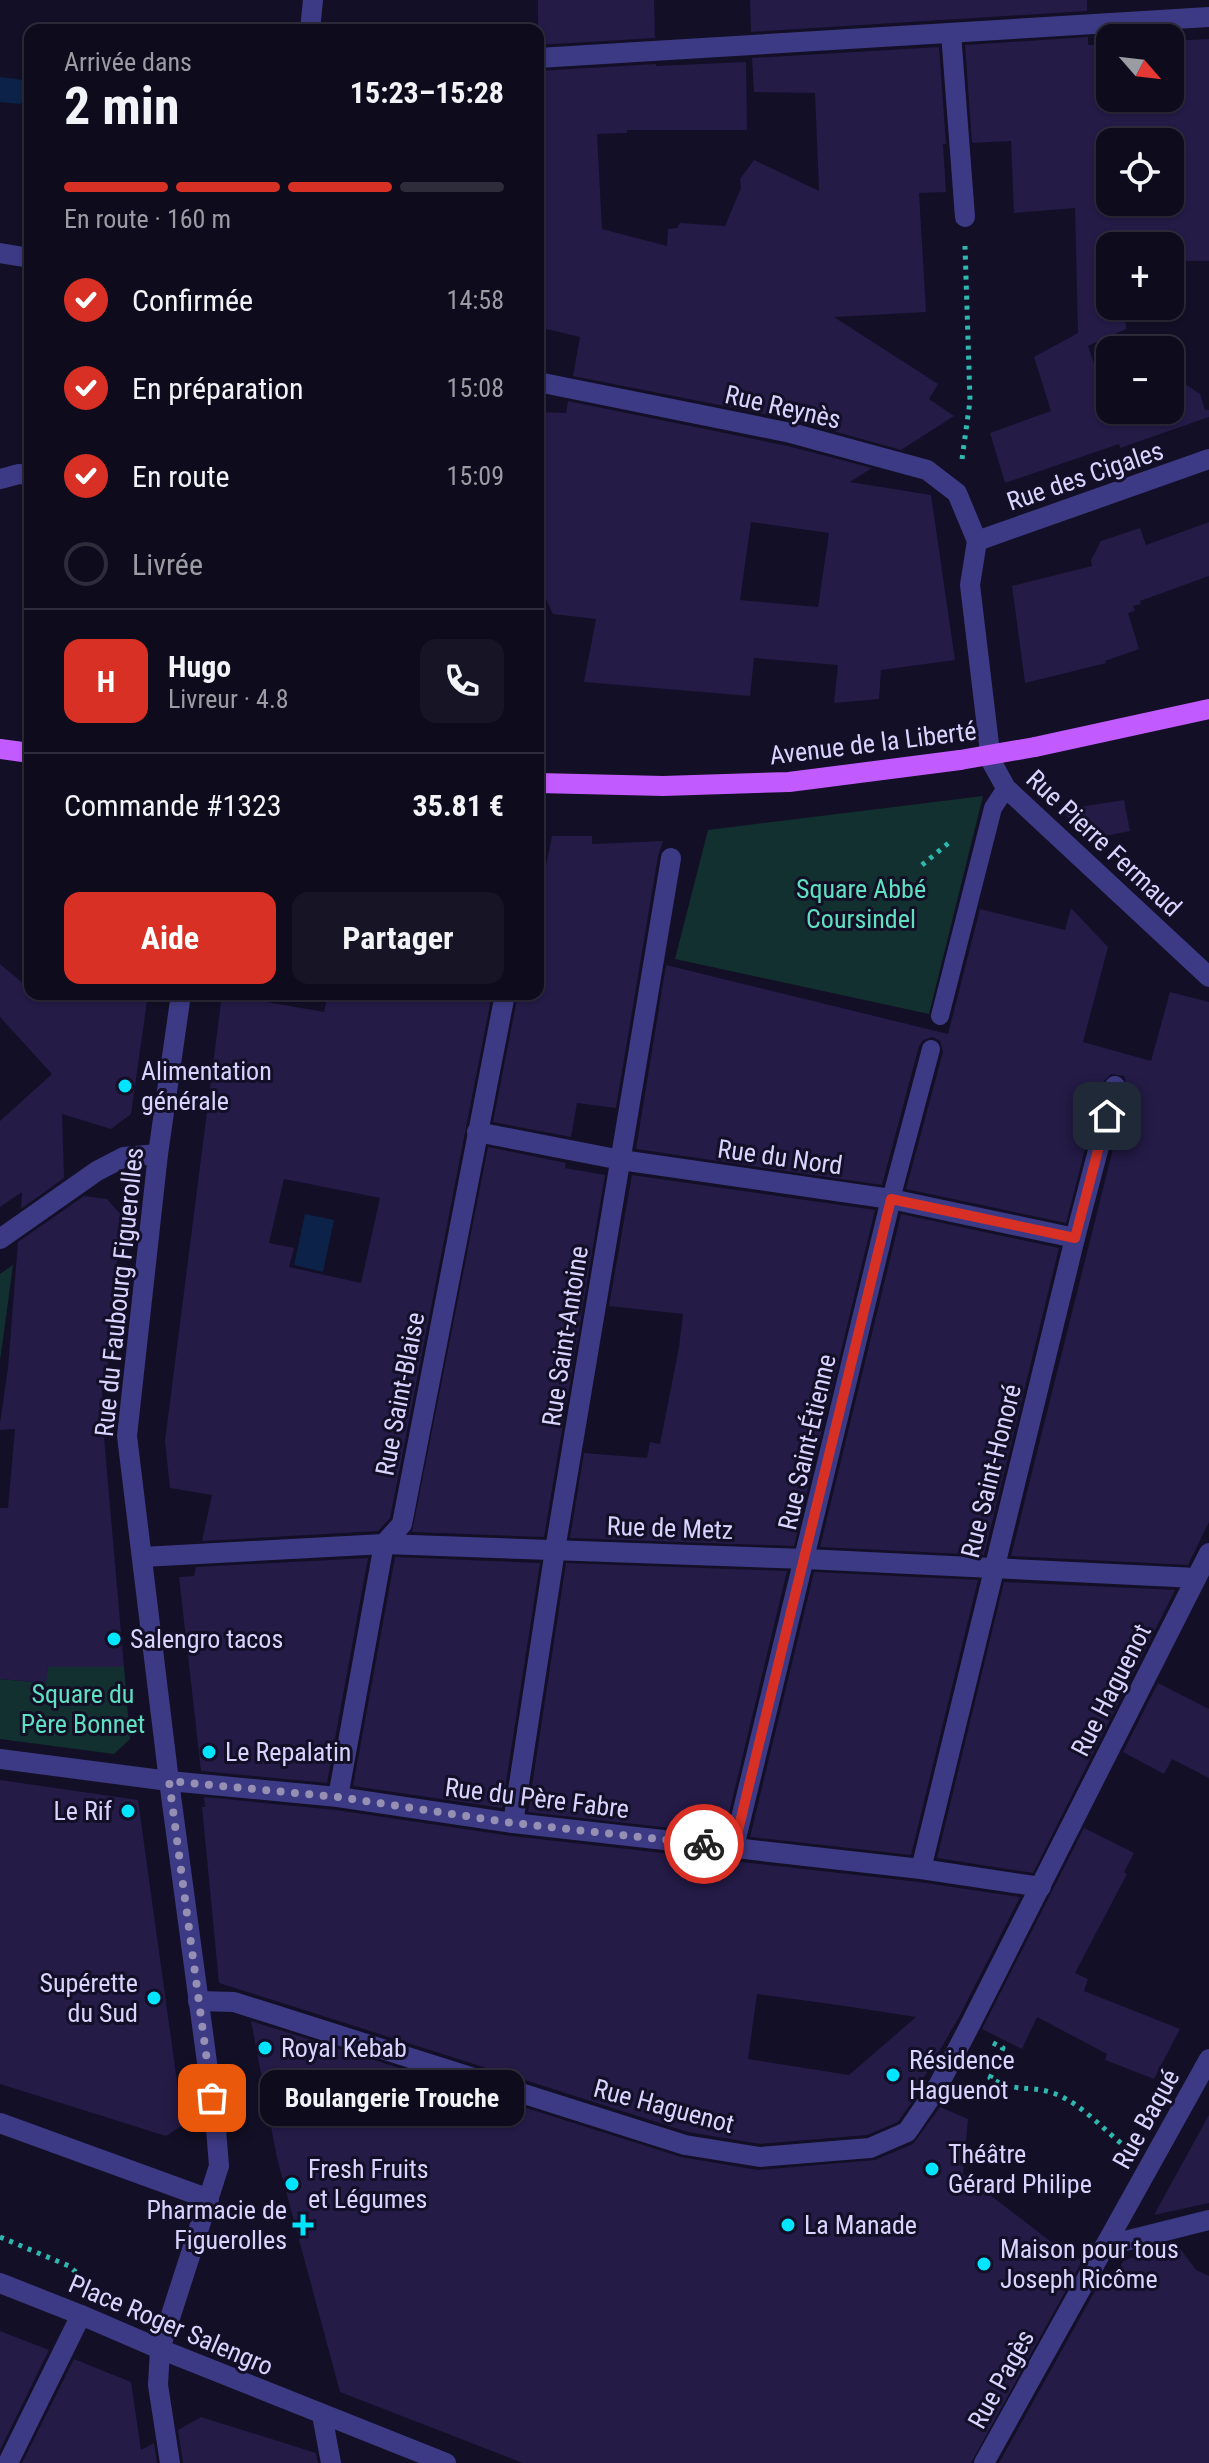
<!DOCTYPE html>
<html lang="fr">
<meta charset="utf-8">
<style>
:root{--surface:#0e0b1c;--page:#171425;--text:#f1f3f6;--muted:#9b9ba3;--line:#2e2b3b;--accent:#d93025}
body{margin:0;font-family:"Roboto Condensed",sans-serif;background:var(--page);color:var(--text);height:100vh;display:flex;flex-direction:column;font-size:30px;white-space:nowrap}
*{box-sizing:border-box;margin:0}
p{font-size:26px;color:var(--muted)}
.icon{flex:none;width:44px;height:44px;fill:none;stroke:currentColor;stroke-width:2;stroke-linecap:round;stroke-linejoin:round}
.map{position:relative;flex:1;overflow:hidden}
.panel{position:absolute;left:24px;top:24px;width:520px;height:976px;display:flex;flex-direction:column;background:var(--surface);border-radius:16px;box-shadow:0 2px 6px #0004,0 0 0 2px var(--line)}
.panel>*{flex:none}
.needle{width:52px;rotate:118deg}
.tools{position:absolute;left:1096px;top:24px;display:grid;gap:16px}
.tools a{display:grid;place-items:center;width:88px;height:88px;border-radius:16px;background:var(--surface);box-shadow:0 2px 6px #0004,0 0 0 2px var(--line);font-size:40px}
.pin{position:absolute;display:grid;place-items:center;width:68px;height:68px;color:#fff;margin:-34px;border-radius:16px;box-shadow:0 4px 12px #0006}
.courier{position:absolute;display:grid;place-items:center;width:80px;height:80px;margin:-40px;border:6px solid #d93025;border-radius:50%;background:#fff;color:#222;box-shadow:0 2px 10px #0007}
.bubble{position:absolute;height:56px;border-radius:16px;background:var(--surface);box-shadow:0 2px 6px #0004,0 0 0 2px var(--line);font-size:26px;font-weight:700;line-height:56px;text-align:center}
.headline em{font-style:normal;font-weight:700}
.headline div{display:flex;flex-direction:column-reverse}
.headline{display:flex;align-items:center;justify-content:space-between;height:136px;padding:0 40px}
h1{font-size:52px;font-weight:700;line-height:60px}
.bar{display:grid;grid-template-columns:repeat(4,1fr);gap:12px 8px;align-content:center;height:96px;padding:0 40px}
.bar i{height:10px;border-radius:6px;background:var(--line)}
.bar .on{background:var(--accent)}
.bar p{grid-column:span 4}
.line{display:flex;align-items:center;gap:20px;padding:0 40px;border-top:2px solid var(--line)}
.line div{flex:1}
.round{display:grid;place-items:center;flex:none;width:84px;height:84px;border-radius:16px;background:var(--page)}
ol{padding:0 40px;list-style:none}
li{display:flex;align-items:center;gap:24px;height:88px}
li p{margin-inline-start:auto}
li .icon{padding:8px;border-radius:50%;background:var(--accent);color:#fff;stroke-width:4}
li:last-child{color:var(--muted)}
li i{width:44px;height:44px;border:4px solid var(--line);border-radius:50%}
.primary-button{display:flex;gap:16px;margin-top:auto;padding:16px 40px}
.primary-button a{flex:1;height:92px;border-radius:16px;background:var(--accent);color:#fff;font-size:32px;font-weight:700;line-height:92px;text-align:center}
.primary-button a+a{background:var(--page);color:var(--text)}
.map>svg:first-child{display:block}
.green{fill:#12302f}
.water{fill:#0c2248}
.building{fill:#241b47;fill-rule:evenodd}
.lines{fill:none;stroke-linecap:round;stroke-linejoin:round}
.path{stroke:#2fb8b0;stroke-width:5;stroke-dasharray:4 6;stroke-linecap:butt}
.service{stroke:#3d3a85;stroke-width:18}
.minor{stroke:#3d3a85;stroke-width:20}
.tertiary{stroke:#3d3a85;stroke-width:20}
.primary{stroke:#c25bff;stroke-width:20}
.primary-bridge{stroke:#c25bff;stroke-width:20}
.done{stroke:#948fb3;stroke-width:8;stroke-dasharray:0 14.4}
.route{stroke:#d93025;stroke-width:10}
.poi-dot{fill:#00e5ff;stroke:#130f26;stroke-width:3}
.labels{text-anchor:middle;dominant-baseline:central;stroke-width:6;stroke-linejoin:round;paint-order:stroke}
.street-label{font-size:26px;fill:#d9d4ff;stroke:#130f26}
.park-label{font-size:26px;fill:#5fe0c0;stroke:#130f26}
.poi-label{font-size:26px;fill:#d9d4ff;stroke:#130f26;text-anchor:start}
</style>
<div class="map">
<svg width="1209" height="2463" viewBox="0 0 1209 2463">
<rect width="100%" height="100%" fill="#130f26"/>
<g class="green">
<polygon points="983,796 929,1014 675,959 708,830"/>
<polygon points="13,1265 0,1361 0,1274"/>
<polygon points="48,1667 124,1667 130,1739 114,1754 0,1739 0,1679 45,1683"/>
</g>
<g class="water">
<polygon points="0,77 23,80 28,88 27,99 20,104 0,102"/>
<polygon points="305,1214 334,1220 323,1272 294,1265"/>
</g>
<g class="building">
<polygon points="538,0 654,0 655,38 538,45"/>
<polygon points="750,0 1087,0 1087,11 751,32"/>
<path d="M1088 37V45L1110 44V98H1170V41L1209 39V261H1170V246H1110V306H1125L1126 329 1088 346 1110 410H1170V374L1200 394 1205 410H1209V417L1120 448 1119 444 1005 483 990 433 1051 411 1034 357 1078 333 1075 208 1014 213 1011 141 972 143 965 45ZM1110 142H1170V202H1110Z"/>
<polygon points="939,47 946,144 943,144 946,192 919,193 926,312 834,317 938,384 929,399 954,416 901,450 794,420 573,376 580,337 538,327 538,71 656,64 656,66 746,62 747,130 627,130 627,133 597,134 602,229 667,246 668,229 677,228 680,223 725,226 741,188 740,179 754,160 819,191 815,93 754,92 752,58"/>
<path d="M568 401 788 446 872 468 850 482 931 495 955 660 881 670 879 699 834 703 838 665 754 658 750 696 584 682 596 619 553 614 538 582V412L566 413ZM751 522 829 533 818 607 740 600Z"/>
<polygon points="1209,522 1209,576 1140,601 1141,604 1133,606 1135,611 1128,613 1139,649 1105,661 1106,663 1025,683 1012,586 1092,566 1091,560 1101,541 1140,528 1146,545"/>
<polygon points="1124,800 1130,831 1091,839 1060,810"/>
<polygon points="552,836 592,836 592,844 663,841 658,856 616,1108 577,1103 571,1137 493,1122 518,994 538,999 538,905"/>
<polygon points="1071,908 1108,947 1083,1042 1151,1061 1170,992 1209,1002 1209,1522 1188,1565 1011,1556 1128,1089 1124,1076 1111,1074 1102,1083 1066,1223 906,1189 943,1052 940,1041 933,1037 923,1040 919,1046 882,1185 636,1149 666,965 948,1034 980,909 1065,930"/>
<polygon points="0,964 30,989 30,994 148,994 131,1114 111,1129 62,1114 64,1178 21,1209 22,1192 0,1207 0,1121 52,1074 0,1017"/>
<path d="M222 994 324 1012 328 994H492L390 1518 378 1531 202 1541 212 1495 170 1488 165 1441ZM284 1179 380 1198 361 1283 289 1267 294 1248 269 1243Z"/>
<polygon points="488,1147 566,1163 565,1168 605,1175 544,1537 412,1532"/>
<polygon points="632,1175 875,1210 794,1546 570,1538 584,1453 647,1458 650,1442 660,1444 679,1347 683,1314 609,1306"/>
<polygon points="84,1196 107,1199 121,1215 106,1384 102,1384 103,1426 124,1667 48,1667 46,1683 0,1679 0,1508 8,1508 15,1429 0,1430 0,1423 8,1368 18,1242"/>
<polygon points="901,1214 1059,1248 984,1555 820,1547"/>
<polygon points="395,1557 540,1563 502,1808 353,1786"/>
<polygon points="368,1558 327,1783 201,1771 179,1577 194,1576 196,1567"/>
<polygon points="566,1563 787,1571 724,1834 528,1812"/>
<polygon points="814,1572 978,1580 911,1855 750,1837"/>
<polygon points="1004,1582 1175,1590 1033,1873 937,1858"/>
<polygon points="1158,1683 1209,1709 1209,1778 1172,1759 1164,1774 1123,1752"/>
<polygon points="0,1780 138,1800 183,2125 166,2136 0,2084"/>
<path d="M204 1797 336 1810 512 1836 919 1882 1020 1897 959 2017 914 2095 916 2096 898 2122 867 2135 760 2144 688 2132 219 1983 202 1807H205ZM757 1994 838 2005 916 2017 849 2075 748 2059Z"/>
<polygon points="1084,1828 1134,1853 1124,1872 1127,1874 1075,1973 1088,1979 1084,1991 1180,2029 1154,2079 1105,2060 1107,2054 1037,2017 1022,2049 982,2029"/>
<polygon points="251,2021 681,2157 758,2170 875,2160 913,2144 940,2107 968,2119 963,2174 1059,2248 1082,2261 971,2463 523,2463 340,2392 277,2158"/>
<polygon points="1209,2115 1209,2203 1154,2215"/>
<polygon points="1178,2246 1196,2270 1209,2276 1209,2463 999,2463 1105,2273 1114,2278 1124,2260"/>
<polygon points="0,2331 49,2350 0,2450"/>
<polygon points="74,2359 131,2382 141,2450 154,2443 157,2463 22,2463"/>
<polygon points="201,2417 316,2453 318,2463 183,2463 178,2430"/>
</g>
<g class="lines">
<g class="path">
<polyline points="962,459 970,401 965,246"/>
<polyline points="922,865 951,841"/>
<path d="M993 2043 1003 2048 990 2078C1017 2093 1026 2085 1050 2092 1080 2101 1103 2130 1127 2148"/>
<polyline points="0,2237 69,2266 87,2282"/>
</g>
<g class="service">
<polyline points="940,1016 993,808 1006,788"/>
<polyline points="891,1199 931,1049"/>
</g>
<g class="minor">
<polyline points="951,33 965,217"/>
<polyline points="538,58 1209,17"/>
<polyline points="0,253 30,258"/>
<polyline points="538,382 791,433 927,470 957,493 977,541"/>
<polyline points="0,479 19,474 30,475"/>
<polyline points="977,541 970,585 991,761 1006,788 1209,977"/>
<polyline points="977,541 1209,459"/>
<polyline points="477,1132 621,1160 891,1199 1075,1238"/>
<polyline points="0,1239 97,1171 124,1157 158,1154"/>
<polyline points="142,1557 384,1544 806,1559 1196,1578"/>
<polyline points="0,1759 169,1781 338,1797 513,1823 921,1869 1041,1887"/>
<polyline points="338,1797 384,1544 402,1524 505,994"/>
<polyline points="513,1823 555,1550 671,858"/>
<polyline points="734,1847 891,1199"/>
<polyline points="921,1869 1075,1238 1115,1086"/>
<polyline points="198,2001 234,2002 685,2145 760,2157 870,2148 907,2132 937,2088 968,2029 1209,1553"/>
<polyline points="0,2123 209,2199"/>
<polyline points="1105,2246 1209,2220"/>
<polyline points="160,2349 158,2385 170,2463"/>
<polyline points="322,2415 331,2463"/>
<polyline points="8,2463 81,2315 160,2349 446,2463"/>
<polyline points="984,2463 1209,2059"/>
</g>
<g class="tertiary">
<polyline points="310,30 313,0"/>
<polyline points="0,2283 81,2315"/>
<polyline points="160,2349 219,2166 216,2129 169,1781 127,1436 158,1154 181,994"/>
</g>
<g class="primary">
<polyline points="1035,747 1209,709"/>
<polyline points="0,749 30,753"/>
<polyline points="538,783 663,786 789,782 960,760"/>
</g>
<polyline class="primary-bridge" points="960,760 1035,747"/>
</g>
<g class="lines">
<polyline class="done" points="212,2098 169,1781 338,1797 513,1823 704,1844"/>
<polyline class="route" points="704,1844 734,1847 891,1199 1075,1238 1107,1116"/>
</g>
<g class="poi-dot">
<circle cx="125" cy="1086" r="8"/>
<circle cx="114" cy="1639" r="8"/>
<circle cx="209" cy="1752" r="8"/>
<circle cx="128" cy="1811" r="8"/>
<circle cx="154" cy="1998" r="8"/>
<circle cx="265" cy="2048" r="8"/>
<circle cx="893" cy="2075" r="8"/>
<circle cx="932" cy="2169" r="8"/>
<circle cx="292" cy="2184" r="8"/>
<path d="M299 2213h8v8h8v8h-8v8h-8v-8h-8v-8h8z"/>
<circle cx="788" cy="2225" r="8"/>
<circle cx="984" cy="2264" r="8"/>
</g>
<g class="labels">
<g class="street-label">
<text transform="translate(783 407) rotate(13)">Rue Reynès</text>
<text transform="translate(1085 476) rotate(-19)">Rue des Cigales</text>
<text transform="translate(873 743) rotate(-7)">Avenue de la Liberté</text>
<text transform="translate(1104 843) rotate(43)">Rue Pierre Fermaud</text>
<text transform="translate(780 1157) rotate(8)">Rue du Nord</text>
<text transform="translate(119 1292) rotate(-84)">Rue du Faubourg Figuerolles</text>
<text transform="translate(565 1336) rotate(-81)">Rue Saint-Antoine</text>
<text transform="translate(400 1394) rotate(-79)">Rue Saint-Blaise</text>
<text transform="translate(807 1442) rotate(-77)">Rue Saint-Étienne</text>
<text transform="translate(991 1471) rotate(-76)">Rue Saint-Honoré</text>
<text transform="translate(670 1528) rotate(2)">Rue de Metz</text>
<text transform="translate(1111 1690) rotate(-63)">Rue Haguenot</text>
<text transform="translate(537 1798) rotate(7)">Rue du Père Fabre</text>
<text transform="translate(664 2106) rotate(15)">Rue Haguenot</text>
<text transform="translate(1146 2119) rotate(-61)">Rue Baqué</text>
<text transform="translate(171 2325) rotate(23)">Place Roger Salengro</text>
<text transform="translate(1001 2379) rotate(-61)">Rue Pagès</text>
</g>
<g class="park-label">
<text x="861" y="889">Square Abbé<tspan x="861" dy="30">Coursindel</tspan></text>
<text x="83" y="1694">Square du<tspan x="83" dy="30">Père Bonnet</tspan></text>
</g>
<g class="poi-label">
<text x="141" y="1071">Alimentation<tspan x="141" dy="30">générale</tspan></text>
<text x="130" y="1639">Salengro tacos</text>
<text x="225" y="1752">Le Repalatin</text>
<text x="112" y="1811" text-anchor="end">Le Rif</text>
<text x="138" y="1983" text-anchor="end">Supérette<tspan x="138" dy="30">du Sud</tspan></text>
<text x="281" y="2048">Royal Kebab</text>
<text x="909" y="2060">Résidence<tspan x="909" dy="30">Haguenot</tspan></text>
<text x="948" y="2154">Théâtre<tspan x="948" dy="30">Gérard Philipe</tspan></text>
<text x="308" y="2169">Fresh Fruits<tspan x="308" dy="30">et Légumes</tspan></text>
<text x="287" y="2210" text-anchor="end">Pharmacie de<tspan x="287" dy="30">Figuerolles</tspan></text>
<text x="804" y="2225">La Manade</text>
<text x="1000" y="2249">Maison pour tous<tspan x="1000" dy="30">Joseph Ricôme</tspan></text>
</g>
</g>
</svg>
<div class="tools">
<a><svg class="needle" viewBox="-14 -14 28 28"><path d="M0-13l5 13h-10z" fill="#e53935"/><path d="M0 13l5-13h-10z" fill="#9b9ba3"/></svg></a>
<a><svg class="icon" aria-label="locate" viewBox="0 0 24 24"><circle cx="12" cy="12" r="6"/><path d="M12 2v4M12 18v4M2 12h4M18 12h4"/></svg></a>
<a>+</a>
<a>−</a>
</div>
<div class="pin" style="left:212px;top:2098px;background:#ea580c"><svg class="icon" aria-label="bag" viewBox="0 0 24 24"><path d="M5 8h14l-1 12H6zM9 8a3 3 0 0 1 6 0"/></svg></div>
<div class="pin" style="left:1107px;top:1116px;background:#1f2937"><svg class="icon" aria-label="home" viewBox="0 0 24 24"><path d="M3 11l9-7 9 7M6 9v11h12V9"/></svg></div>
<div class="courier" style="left:704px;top:1844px"><svg class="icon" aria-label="bike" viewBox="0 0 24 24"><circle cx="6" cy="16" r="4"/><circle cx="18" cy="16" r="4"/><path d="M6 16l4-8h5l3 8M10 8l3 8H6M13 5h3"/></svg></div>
<div class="bubble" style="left:260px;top:2070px;width:264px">Boulangerie Trouche</div>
<section class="panel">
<div class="headline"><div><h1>2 min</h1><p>Arrivée dans</p></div><em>15:23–15:28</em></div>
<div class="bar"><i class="on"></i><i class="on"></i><i class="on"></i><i></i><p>En route · 160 m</p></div>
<ol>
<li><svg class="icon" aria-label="check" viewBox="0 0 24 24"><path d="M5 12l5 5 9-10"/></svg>Confirmée<p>14:58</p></li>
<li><svg class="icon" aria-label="check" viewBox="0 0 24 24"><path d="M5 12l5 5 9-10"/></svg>En préparation<p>15:08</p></li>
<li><svg class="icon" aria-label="check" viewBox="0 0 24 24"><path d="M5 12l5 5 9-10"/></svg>En route<p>15:09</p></li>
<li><i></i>Livrée</li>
</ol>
<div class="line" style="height:144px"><b class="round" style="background:var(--accent);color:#fff">H</b><div><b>Hugo</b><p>Livreur · 4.8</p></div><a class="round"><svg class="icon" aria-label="phone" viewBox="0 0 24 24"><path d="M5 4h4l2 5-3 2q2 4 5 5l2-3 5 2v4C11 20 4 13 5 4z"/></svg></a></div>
<div class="line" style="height:104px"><div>Commande #1323</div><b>35.81 €</b></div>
<div class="primary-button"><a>Aide</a><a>Partager</a></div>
</section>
</div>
